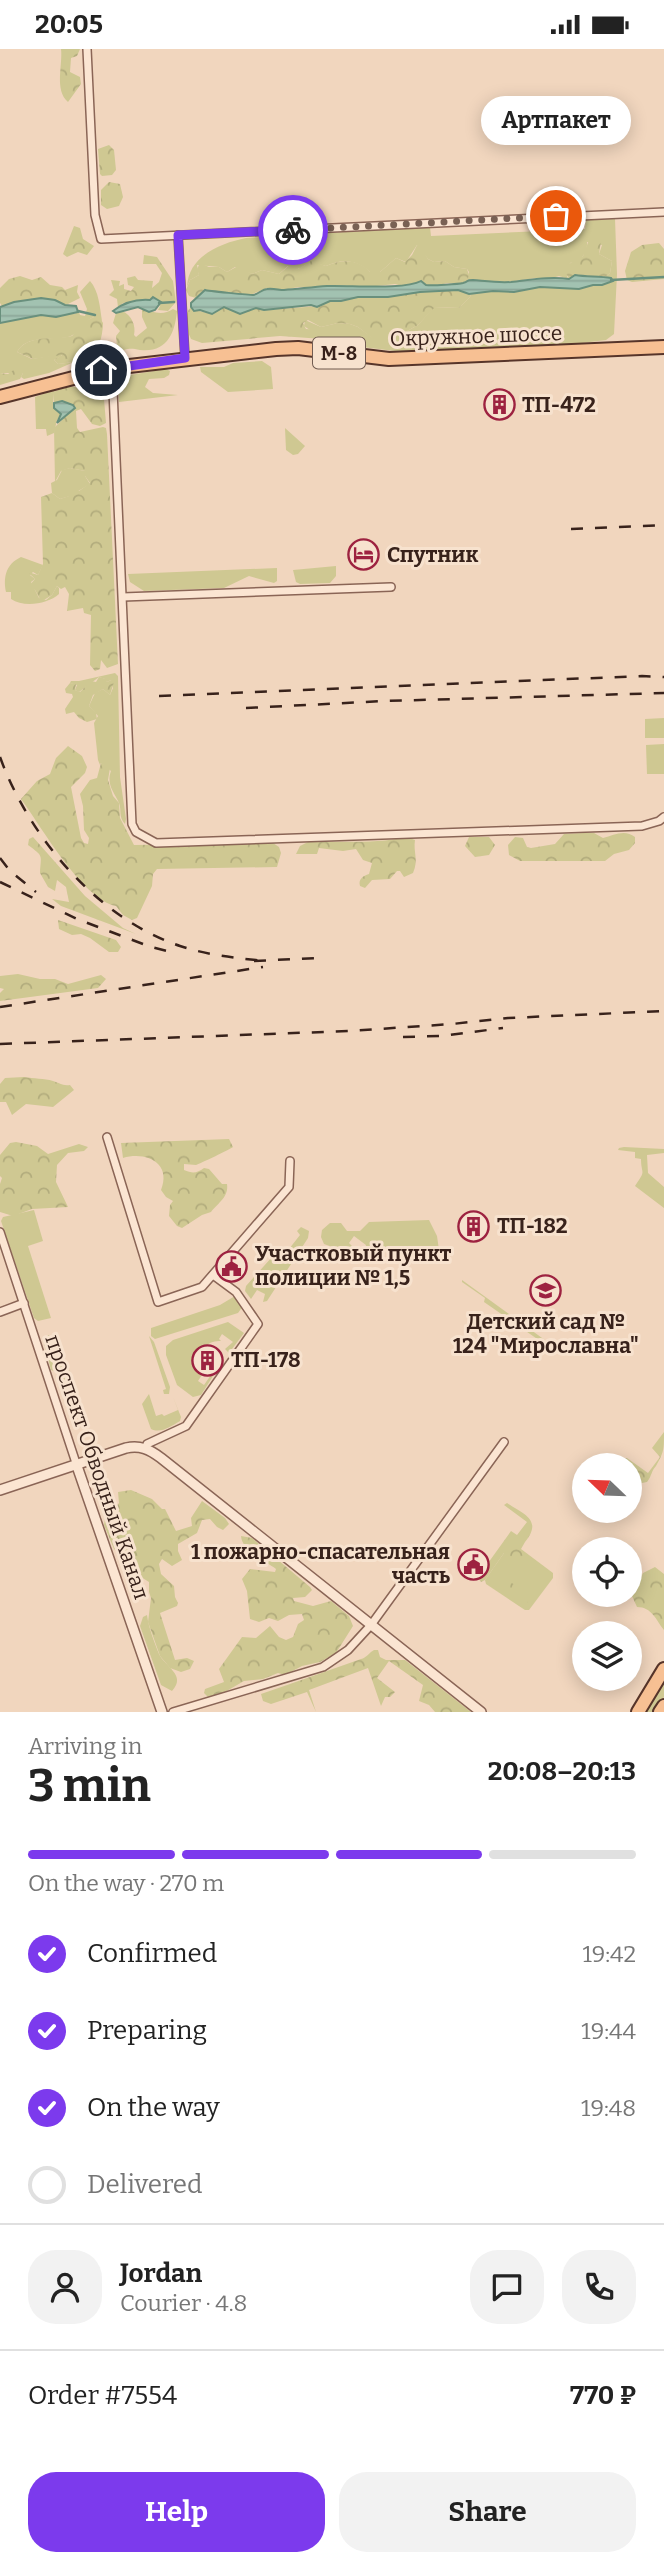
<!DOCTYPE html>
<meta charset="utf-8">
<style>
:root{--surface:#fff;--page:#f2f2f2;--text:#222;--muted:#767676;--line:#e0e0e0;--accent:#7c3aed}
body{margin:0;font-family:Bitter,serif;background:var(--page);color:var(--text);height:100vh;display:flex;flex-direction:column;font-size:26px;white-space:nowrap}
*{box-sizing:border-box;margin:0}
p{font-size:23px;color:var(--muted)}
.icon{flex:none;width:38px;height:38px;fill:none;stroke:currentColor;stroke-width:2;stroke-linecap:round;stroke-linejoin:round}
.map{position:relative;height:1663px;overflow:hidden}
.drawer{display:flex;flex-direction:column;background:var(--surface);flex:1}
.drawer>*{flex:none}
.needle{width:46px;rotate:293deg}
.buttons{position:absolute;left:572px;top:1404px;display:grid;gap:14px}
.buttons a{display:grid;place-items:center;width:70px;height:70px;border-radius:50%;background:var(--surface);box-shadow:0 4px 18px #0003;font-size:35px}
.pin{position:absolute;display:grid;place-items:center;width:60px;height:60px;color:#fff;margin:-30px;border:4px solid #fff;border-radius:50%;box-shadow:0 2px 7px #0007}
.courier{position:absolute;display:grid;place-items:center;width:70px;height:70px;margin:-35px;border:5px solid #7c3aed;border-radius:50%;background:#fff;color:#222;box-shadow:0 2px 9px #0007}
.bubble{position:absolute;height:49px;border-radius:24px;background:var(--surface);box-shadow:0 4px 18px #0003;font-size:23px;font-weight:700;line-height:49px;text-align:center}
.summary em{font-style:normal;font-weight:700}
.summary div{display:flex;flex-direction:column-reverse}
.summary{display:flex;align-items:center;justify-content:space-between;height:119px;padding:0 28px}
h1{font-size:46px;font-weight:700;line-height:52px}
.bar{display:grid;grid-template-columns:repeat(4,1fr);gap:10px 7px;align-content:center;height:84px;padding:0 28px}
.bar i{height:9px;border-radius:5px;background:var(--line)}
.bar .selected{background:var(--accent)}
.bar p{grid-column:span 4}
.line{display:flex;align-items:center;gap:18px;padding:0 28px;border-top:2px solid var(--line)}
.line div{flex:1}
.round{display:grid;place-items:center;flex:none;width:74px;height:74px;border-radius:28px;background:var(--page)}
ol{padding:0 28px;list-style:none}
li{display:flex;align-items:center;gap:21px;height:77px}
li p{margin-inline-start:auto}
li .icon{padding:7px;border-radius:50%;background:var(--accent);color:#fff;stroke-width:4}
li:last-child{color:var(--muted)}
li i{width:38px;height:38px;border:4px solid var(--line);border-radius:50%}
.primary-button{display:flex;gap:14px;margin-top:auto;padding:14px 28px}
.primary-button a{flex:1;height:80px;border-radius:28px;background:var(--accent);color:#fff;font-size:28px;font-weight:700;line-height:80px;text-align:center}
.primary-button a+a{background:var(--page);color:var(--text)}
.status{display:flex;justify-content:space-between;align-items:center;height:49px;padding:0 35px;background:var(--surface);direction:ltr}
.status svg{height:19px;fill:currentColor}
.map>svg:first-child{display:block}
.green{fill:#cfc892}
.forest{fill:url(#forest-crowns)}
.water{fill:url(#water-rules);stroke:#69907d;stroke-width:2}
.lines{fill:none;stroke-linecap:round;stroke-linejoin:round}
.stream{stroke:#69907d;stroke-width:2.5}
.minor-casing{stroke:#8a6556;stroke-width:10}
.tertiary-casing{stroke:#8a6556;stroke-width:12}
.primary-casing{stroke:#57352a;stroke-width:16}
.minor{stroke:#fbe5d2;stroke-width:7}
.tertiary{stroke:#fbe5d2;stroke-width:9}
.primary{stroke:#f7c093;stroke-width:12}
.rail{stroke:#38221b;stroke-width:2.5;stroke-dasharray:12 12;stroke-linecap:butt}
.done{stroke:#796154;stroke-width:7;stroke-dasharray:0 12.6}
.route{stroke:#7c3aed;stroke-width:9}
.labels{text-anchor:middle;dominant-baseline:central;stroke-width:6;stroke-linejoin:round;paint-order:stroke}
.shield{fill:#f7e2ce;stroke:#715c51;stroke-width:2}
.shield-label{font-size:19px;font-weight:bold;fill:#38221b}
.street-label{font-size:21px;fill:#38221b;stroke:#f7e2ce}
.poi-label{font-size:21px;font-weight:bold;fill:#38221b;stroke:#f7e2ce;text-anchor:start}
</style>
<div class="status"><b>20:05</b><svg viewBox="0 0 49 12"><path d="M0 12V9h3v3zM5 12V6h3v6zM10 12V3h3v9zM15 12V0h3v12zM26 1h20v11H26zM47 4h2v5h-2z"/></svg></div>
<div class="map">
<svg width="664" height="1663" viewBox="0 0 664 1663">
<defs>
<pattern id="forest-crowns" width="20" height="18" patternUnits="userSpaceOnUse" patternTransform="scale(1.75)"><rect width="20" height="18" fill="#cfc892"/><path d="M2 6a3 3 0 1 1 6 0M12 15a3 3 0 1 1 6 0" fill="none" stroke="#b2ac7d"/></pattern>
<pattern id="water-rules" width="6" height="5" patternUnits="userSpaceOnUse" patternTransform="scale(1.75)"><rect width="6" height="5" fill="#a2c2b1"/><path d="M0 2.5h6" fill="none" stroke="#8ca698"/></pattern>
</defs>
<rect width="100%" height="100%" fill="#f1d6be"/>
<g class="green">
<path d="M615 170 617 225 614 285 606 291 566 296 403 303 321 293 320 291 323 290 304 277 305 271 321 278 338 274 350 275 358 278 377 292 400 286 418 276 434 258 459 259 470 248 472 243H514L540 238 579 240 596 236 611 229 605 228 610 224 612 212 599 205 602 196 587 193C588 205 580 212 570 214L567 228 569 230 559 227 546 231 536 229 508 233 467 232 469 223 467 220 454 218 445 212 434 213 428 210 417 196 406 213 396 209 380 223H370C357 211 343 209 326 217 315 215 310 211 300 220L288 217 279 225 262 221 252 225 235 218 227 223 219 218 197 216 199 226 190 231 187 238C188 207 221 194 246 189L430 178 431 187 585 180 586 171Z"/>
<path d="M90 232C99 242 100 259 102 272L94 268C81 273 78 286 68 288 52 292 27 285 17 303L32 310 61 305V307L54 311 58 315 74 313 49 324 24 330 21 328 23 324H0V274L41 266 56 268 68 264 75 265 78 261 80 266 85 267 87 260 80 243Z"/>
<polygon points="262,312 271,318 273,340 228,343 201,323 200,318 224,318 233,314"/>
<polygon points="166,320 170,322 169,326 164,329 149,330 145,338 153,344 178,346 119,353 118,335 124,327"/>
<polygon points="54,341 53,355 61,366 57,371 54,384 47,387 46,380 36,380 35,348"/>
<polygon points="285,379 305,397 298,405 293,406 286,401"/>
<polygon points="70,419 85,422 85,427 90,435 70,447 60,450 52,444 51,434 57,431 62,421"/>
<path d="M21 508 43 516 38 526 33 523 30 526 35 530 31 533 39 549 46 551 52 546 57 537 59 539V545C48 555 24 559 11 550V543H6C3 528 6 515 21 508Z"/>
<polygon points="336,517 336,527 330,534 300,535 296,533 293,521"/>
<polygon points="277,519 277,532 274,534 249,527 224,539 144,542 130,533 128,525"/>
<path d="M115 624 118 627 120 728 126 770 125 775C118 767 122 762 119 754 114 743 106 735 111 722L101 714 100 716 98 711 94 674 98 667 89 657 95 644 103 640 110 646 113 639 111 631 107 633 105 630 99 628 79 643 75 641 77 636 70 634 71 632H79Z"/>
<polygon points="664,669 664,689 645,689 645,670"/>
<polygon points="664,695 664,725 647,725 646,696"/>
<path d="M624 1098 664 1100V1104L647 1106 648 1124 664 1138V1159L635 1137C647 1120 641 1126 641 1110L635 1109V1103L618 1101 619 1099Z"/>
<polygon points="34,1161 43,1192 28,1197 51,1269 38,1272 34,1269 1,1172 3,1168"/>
<polygon points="429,1171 437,1187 439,1201 427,1200 415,1207 400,1202 377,1204 373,1200 368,1204 365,1203 366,1196 354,1187 349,1194 352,1197 346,1203 324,1195 321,1188 322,1181 330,1174 341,1174 347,1182 360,1182 369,1173"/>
<polygon points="301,1178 309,1182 308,1189 267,1252 263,1253 265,1245 257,1241 251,1250 245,1242 246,1237 281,1198 289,1200 300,1186 297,1182"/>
<polygon points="462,1231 560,1302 559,1305 484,1253 485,1249 462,1233"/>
<polygon points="235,1247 243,1257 238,1264 155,1290 151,1287 151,1279 220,1256"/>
<path d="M228 1273 244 1284 229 1304 225 1300 233 1293 222 1285 219 1290 221 1292C207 1291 203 1300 196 1311L207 1318 198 1332 204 1336 213 1323V1327L201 1346 193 1348 177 1336 166 1306V1297L173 1291Z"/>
<polygon points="149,1287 154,1293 170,1338 169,1345 164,1345 163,1341 166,1340"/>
<path d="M149 1345 156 1367 162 1365 164 1367 178 1361 173 1348 181 1368 180 1372C171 1377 161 1385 151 1380L142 1355Z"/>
<polygon points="524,1487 525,1493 521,1500 553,1524 553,1529 529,1561 525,1561 486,1535 485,1531 504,1504 506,1495"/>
<path d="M147 1566C149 1580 154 1592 159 1605 165 1618 187 1626 172 1642L161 1636 140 1577 143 1568Z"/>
<polygon points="664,1627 664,1648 655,1663 642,1663"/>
</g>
<g class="forest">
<path d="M61 0H80L77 7 71 9 70 23 80 28 81 35 68 53C54 41 63 16 61 0Z"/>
<polygon points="109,96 114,101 116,121 112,126 102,127 100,125 98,100"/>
<polygon points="109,133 120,135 123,148 119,157 107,160 101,156 101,141"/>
<polygon points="74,177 80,179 83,190 94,197 87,206 78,203 67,208 63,205"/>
<polygon points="590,188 601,193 599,205 612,212 610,224 605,228 575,226 569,230 565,222 567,216 583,207"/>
<polygon points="659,194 664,200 664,230 632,233 627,231 625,222 631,203 642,196"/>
<path d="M417 196 420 197 428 210 434 213 445 212 454 218 467 220 469 226 467 232 460 235 447 234 436 237H402L395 235 367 238H298L284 241 267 239 250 246 203 242 196 249 189 247 186 241 190 231 199 226 197 220 200 214 209 218H219L227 223 238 217 252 225 262 221 279 225 291 215 299 220 311 212 326 217C342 210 358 210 370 223H380L396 209 405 213 412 206Z"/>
<polygon points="144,206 157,208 173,232 176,253 168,262 158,261 160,257 155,249 123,254 118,258 117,250 109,246 114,241 111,231 120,232 119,237 124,235 124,240 131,242 134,238 128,236 127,229 135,227 138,231 153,232 152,239 159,233 162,224 156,215 143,215"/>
<path d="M20 227 32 231 41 228 50 236 62 238 65 241 78 236 77 243 80 249 66 256C40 247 29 252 2 257L0 254V239L9 230Z"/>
<path d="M458 241 472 243 470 248 459 259 435 258 418 276 400 286 377 293 358 278 350 275 338 274 321 278 308 271 303 274 306 280 320 281 323 290 280 287 202 294 191 290C186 280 183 266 191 258L192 261 209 264 224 258 240 265 256 259 265 261 320 257 330 252H341L352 249 388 248 420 243Z"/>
<path d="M142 260C153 263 163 267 173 260L177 262C175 284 167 304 140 301 133 300 131 299 124 301L117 298 116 287 120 282 113 274 116 264 122 262C132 266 136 277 134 286L136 288 147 279 142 268Z"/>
<path d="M94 268 100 269 103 274C102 307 86 312 58 315L54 311 62 306 33 310 17 303C28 284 54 292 72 287L83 273Z"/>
<polygon points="15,320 23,324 20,330 0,336 0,324 8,325"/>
<polygon points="96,331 103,338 106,374 100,377 92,375 81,360 76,362 77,379 80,383 103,378 106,379 107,385 118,615 107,619 101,611 100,620 95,622 90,616 91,566 84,564 83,559 67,562 69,545 65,538 61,540 57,537 52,546 44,551 40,550 35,541 29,537 35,530 28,523 38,526 43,515 41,448 52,444 60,450 69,447 72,440 79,442 90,434 85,427 85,422 70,419 61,422 55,433 54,379 75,358 66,353 54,353 53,343 69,337 81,339 88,332"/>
<polygon points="99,628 106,630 107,633 111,631 114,633 110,646 103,640 93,646 89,657 96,664 97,670 87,673 79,669 74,663 66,665 65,660 73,648 72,645 66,644 65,640 70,634 76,635 75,641 80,643 91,632 96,633"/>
<path d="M68 697 82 707 87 718 85 724 71 738 81 789 84 794 88 795 89 789 84 781 83 757 80 745 90 731 97 729 101 714 110 719 108 731 113 747 119 754 120 769 134 796 273 794 279 798 281 804 277 818 157 820 153 825 152 837 137 869 132 871 123 866 116 857C82 850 41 777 21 750L37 732 50 725 56 709Z"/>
<path d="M584 784H594L603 789C614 786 625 780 635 788V794L629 801 614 805 605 812H520L509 806 508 796 515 788 523 789 527 798 531 799 555 795 564 785Z"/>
<path d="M33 788 85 847 123 879 136 885 61 857 52 850 69 853 66 838 57 831 55 842 48 838 40 824C41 805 44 808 28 796L29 790Z"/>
<path d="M406 788 415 791C413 803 419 811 413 824L404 828 400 822H397L390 830 372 831 365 839 360 837C358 830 363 827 369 825L372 814 363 811 356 800 343 802 319 799 317 805H296L300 797 308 793C339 792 378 795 406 788Z"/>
<polygon points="469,788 489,788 495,796 489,806 475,808 465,797"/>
<polygon points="58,871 116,891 121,898 118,903 109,903 90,889 81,885 72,886 59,880"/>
<polygon points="18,925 40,930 55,930 68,935 101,926 106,930 98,939 0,952 0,944 4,940 0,939 0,927"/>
<path d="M24 1028C34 1030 44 1029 53 1032 60 1034 62 1037 70 1036L74 1041 53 1058 26 1055 12 1066 6 1053H0V1035L5 1029Z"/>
<path d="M229 1090 233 1098C231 1100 199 1115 196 1116 192 1116 188 1115 184 1115V1121C193 1125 197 1124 204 1119L209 1120 222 1135H227C229 1148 218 1154 211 1163L202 1166 182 1179 177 1177 169 1167 170 1156 173 1152 166 1148 161 1141C172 1114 146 1102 123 1109L121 1094Z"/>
<polygon points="16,1093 37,1097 48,1105 79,1095 88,1098 84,1102 68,1104 57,1116 56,1133 68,1158 32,1160 13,1167 0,1163 0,1135 2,1129 0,1127 0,1106 10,1094"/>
<polygon points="48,1286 57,1290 62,1316 70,1322 71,1332 66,1333 59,1324 51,1321 44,1294"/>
<path d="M664 1383C664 1401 664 1403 656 1417 651 1422 652 1427 647 1433L642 1434 630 1426V1416L622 1415 624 1410 627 1409 648 1424 660 1408 652 1399Z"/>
<polygon points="131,1441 152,1450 162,1460 165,1460 176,1482 192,1477 191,1469 202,1452 225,1469 229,1475 223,1481 217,1478 210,1470 202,1471 197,1484 178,1495 178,1502 182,1511 172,1517 162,1510 159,1515 161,1525 174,1537 175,1548 178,1554 177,1557 160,1564 175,1611 187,1609 194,1612 190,1620 181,1623 170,1619 160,1607 148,1573 151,1549 149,1543 149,1533 141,1528 135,1513 123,1509 114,1500 104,1476 105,1470 119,1454 118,1443"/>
<path d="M507 1454C524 1465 543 1471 525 1493L516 1492 512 1497 524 1503 529 1510 523 1516 509 1511 504 1504 485 1531 481 1533 478 1528 511 1482 517 1486 527 1473 504 1456Z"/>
<path d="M241 1487 252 1489 310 1538 312 1541 305 1548 293 1549 294 1552 313 1557 331 1552 349 1567 353 1577 336 1604 320 1613 302 1617 285 1626 278 1624 263 1630 244 1632 218 1647 208 1648 204 1644 205 1640 224 1633 219 1620 242 1588 256 1589 270 1577 279 1588 286 1591 293 1588 298 1575 304 1571 302 1565 289 1566 278 1572 269 1569 259 1573 250 1570 247 1542 242 1530 250 1520 275 1523 276 1520C265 1512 242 1502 241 1487Z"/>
<path d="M655 1518 664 1525V1581C656 1571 652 1558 637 1558L632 1547 643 1524Z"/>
<polygon points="505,1530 520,1539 528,1552 526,1558 523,1559 492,1538 496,1531"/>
<path d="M374 1601H378L380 1608 386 1611H405L471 1663H435L429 1656 419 1652 423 1636 389 1612 377 1629 395 1643 390 1648H385L381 1657 368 1619 309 1641 316 1663 307 1643 271 1655 263 1652 261 1645C295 1633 328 1622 361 1610 366 1609 370 1603 374 1601Z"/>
</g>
<g class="water">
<path d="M575 226C587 228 599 227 611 229L613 232 602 236H593L579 240 540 238 514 243 493 242 469 245 458 241 420 243 388 248H358L341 252H330L317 258 311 256 264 261 256 259 240 265 224 258 212 265 200 261 194 262 191 258V254L205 241C207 242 250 246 253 246 259 245 262 240 267 240 273 239 279 241 284 241 298 240 312 238 327 237 349 236 405 241 421 232L426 236C432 237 459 235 463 234 470 232 465 231 473 231 485 232 498 234 511 233 530 231 550 227 569 230Z"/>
<path d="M153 248 161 253 155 261 149 263 138 258 116 264 113 262C123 254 136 250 150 251Z"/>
<polygon points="41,249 55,251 65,256 76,257 78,263 56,268 41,266 0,274 0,258 14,253"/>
<polygon points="62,352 73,356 75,359 57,374 61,365 54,359 54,354"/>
</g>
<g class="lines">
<g class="stream">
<polyline points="611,231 664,228"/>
<polyline points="159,254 174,253"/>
<polyline points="78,262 95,266"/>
</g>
<defs>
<g id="minor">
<polyline points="87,0 95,166 101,190 664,163"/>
<polyline points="178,186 185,309"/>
<polyline points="112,319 132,775 136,783 156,794 642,777 659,772 664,768"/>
<polyline points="123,548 391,538"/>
<polyline points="107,1088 158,1253 202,1238 289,1138 290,1112"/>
<polyline points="0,1183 77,1417"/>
<polyline points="0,1263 24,1254"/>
<polyline points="146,1399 147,1395 186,1377 258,1275 236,1243 213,1226"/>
<polyline points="173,1663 323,1618 348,1601 371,1576 504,1393"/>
</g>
<g id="tertiary">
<polyline points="77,1417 162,1663"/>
<path d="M0 1441 126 1399C140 1396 149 1400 161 1409L481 1663"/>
</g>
<g id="primary">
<polyline points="0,348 112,319 276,300 298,299 389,310 664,298"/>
<polyline points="638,1663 664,1620"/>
<polyline points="660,1663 664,1657"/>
</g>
</defs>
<use href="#minor" class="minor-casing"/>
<use href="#tertiary" class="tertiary-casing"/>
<use href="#primary" class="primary-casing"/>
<use href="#minor" class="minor"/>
<use href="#tertiary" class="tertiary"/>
<use href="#primary" class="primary"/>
<g class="rail">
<polyline points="571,480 664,476"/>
<polyline points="159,647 642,627 664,628"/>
<polyline points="246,659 385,652 664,644"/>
<path d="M0 708C29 788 97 869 180 897 207 906 236 909 265 912"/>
<polyline points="0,809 10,822 36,843"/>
<polyline points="0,833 77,870 151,898 175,904"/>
<polyline points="254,912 317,909"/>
<polyline points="0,958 263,918"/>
<polyline points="403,988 441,987 503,979"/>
<polyline points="0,995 349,982 452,975 508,969 664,962"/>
</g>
</g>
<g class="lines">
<polyline class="done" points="293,181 556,167"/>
<polyline class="route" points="101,321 185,309 178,186 293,181"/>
</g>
<defs>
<symbol id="building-ring" viewBox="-11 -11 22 22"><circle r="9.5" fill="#f7e2ce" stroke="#9d2240" stroke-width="1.5"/><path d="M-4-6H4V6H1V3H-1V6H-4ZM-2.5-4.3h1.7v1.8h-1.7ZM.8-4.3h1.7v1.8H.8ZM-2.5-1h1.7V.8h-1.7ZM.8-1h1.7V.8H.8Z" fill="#9d2240"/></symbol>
<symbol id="hotel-ring" viewBox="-11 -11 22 22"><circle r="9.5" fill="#f7e2ce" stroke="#9d2240" stroke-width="1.5"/><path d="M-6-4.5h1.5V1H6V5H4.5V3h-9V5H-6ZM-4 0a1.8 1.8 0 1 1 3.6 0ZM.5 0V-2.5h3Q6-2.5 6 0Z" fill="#9d2240"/></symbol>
<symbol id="civic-ring" viewBox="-11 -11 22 22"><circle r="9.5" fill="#f7e2ce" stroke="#9d2240" stroke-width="1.5"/><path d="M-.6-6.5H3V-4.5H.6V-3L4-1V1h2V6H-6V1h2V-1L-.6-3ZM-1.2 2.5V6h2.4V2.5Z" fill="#9d2240"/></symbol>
<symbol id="school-ring" viewBox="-11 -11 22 22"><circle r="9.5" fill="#f7e2ce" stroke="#9d2240" stroke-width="1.5"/><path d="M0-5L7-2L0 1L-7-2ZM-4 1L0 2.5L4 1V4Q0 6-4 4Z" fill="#9d2240"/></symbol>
</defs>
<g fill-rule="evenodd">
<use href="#building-ring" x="482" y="338" width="35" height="35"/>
<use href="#hotel-ring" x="346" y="488" width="35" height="35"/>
<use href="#building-ring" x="456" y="1160" width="35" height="35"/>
<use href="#civic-ring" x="214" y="1200" width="35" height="35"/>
<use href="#school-ring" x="528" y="1224" width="35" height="35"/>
<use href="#building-ring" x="190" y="1294" width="35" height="35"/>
<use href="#civic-ring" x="456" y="1498" width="35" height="35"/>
</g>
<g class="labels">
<rect class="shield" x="313" y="288.5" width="52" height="31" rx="5"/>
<g class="shield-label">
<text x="339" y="304">М-8</text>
</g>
<g class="street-label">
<text transform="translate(476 287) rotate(-2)">Окружное шоссе</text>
<text transform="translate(97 1418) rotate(71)">проспект Обводный Канал</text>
</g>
<g class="poi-label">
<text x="522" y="356">ТП-472</text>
<text x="387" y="506">Спутник</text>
<text x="497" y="1177">ТП-182</text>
<text x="255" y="1205">Участковый пункт<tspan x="255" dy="24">полиции № 1,5</tspan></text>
<text x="546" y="1273" text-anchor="middle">Детский сад №<tspan x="546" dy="24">124 "Мирославна"</tspan></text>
<text x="231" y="1311">ТП-178</text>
<text x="450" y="1503" text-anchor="end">1 пожарно-спасательная<tspan x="450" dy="24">часть</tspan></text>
</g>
</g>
</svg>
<div class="buttons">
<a><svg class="needle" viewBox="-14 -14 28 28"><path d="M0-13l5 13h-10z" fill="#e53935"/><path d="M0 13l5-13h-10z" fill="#767676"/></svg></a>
<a><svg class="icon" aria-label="locate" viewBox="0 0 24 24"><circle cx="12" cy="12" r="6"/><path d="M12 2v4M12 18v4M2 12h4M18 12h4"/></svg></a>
<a><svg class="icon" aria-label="layers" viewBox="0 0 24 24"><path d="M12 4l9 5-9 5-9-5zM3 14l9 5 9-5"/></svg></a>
</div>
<div class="pin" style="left:556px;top:167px;background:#ea580c"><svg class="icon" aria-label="bag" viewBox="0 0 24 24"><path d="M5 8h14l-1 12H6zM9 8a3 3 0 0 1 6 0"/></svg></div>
<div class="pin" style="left:101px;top:321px;background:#1f2937"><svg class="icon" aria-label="home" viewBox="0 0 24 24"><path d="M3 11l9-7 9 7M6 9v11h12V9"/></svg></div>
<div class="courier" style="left:293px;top:181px"><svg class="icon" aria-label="bike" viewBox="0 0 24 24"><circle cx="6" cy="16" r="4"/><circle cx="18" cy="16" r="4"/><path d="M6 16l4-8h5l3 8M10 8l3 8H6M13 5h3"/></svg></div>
<div class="bubble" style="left:481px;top:47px;width:150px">Артпакет</div>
</div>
<section class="drawer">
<div class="summary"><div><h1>3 min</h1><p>Arriving in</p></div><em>20:08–20:13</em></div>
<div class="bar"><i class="selected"></i><i class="selected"></i><i class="selected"></i><i></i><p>On the way · 270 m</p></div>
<ol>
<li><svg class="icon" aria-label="check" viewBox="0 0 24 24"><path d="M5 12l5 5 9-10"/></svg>Confirmed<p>19:42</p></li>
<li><svg class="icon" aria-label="check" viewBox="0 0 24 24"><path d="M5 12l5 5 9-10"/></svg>Preparing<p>19:44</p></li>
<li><svg class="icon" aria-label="check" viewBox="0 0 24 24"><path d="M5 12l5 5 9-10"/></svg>On the way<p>19:48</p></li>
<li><i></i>Delivered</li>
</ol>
<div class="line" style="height:126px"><a class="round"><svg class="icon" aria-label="person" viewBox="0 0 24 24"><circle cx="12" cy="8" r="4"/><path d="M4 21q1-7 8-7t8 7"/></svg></a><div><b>Jordan</b><p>Courier · 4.8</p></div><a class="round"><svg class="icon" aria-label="chat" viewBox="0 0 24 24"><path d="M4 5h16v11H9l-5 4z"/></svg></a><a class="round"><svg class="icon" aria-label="phone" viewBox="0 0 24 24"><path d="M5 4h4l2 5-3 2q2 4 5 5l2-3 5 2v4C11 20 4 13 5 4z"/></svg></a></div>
<div class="line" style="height:91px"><div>Order #7554</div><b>770 ₽</b></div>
<div class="primary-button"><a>Help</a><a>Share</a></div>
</section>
